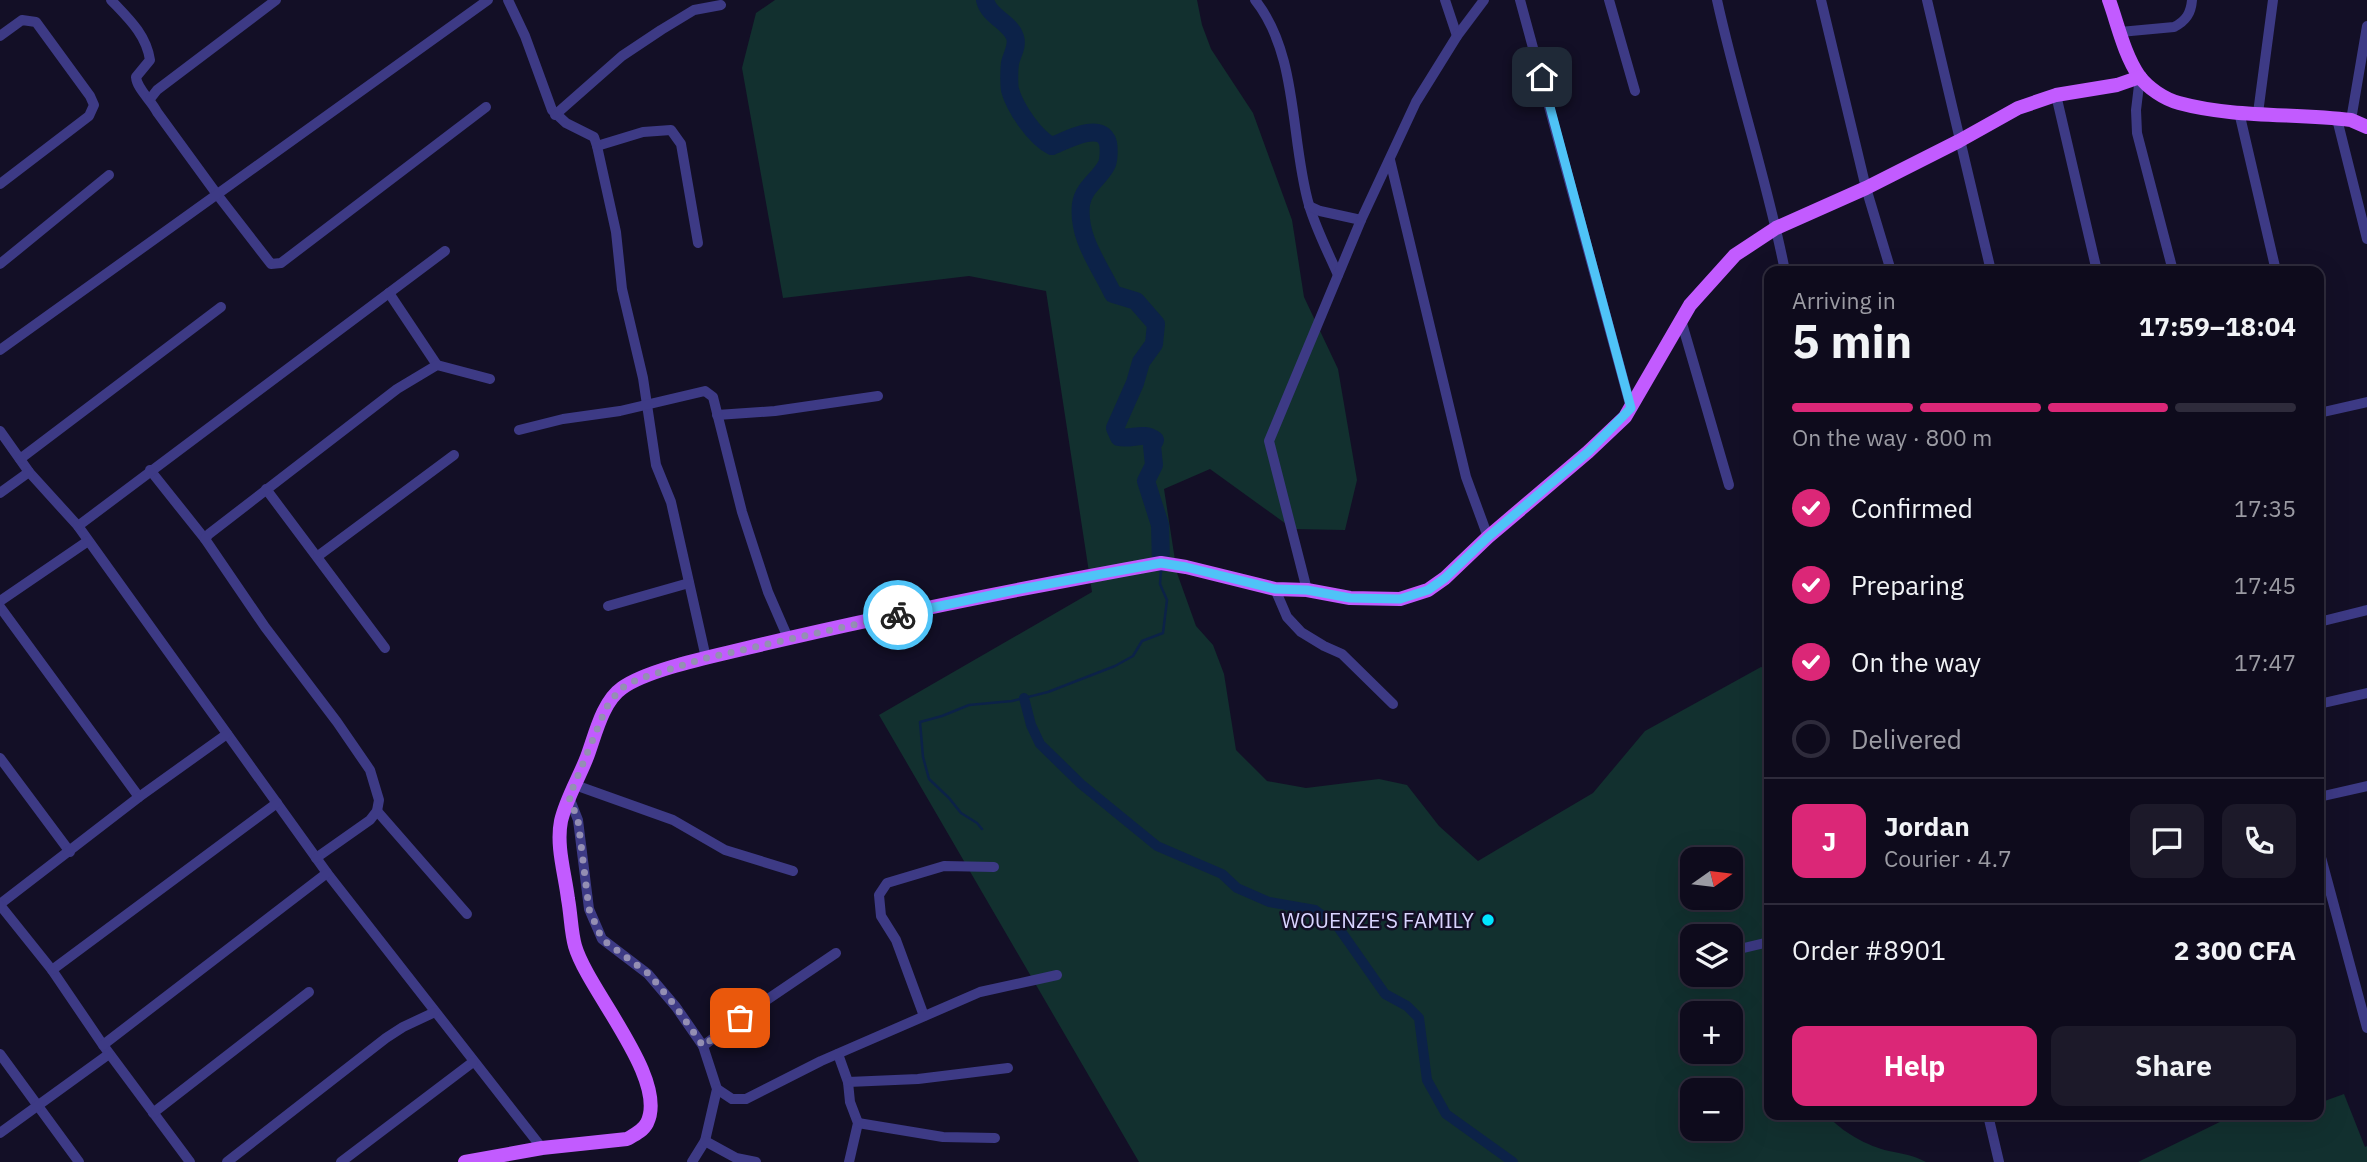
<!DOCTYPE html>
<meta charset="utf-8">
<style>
:root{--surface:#0e0b1c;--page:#1c1929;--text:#f1f3f6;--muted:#9b9ba3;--line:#2e2b3b;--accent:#db2777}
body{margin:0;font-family:"IBM Plex Sans",sans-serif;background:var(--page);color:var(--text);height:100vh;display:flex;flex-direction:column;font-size:26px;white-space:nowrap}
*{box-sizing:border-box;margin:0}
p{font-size:23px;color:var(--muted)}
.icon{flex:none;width:38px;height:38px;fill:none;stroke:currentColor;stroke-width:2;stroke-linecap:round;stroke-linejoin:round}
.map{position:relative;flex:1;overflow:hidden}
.details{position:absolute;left:1764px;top:266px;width:560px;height:854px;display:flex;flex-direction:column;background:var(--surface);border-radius:14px;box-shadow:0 7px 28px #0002,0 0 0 2px var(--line)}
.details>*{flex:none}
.needle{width:46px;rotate:76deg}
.fabs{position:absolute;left:1680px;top:847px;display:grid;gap:14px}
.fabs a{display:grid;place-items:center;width:63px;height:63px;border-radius:14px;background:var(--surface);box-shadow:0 7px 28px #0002,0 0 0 2px var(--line);font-size:35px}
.pin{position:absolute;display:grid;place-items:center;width:60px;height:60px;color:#fff;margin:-30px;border-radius:14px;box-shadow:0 4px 10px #0006}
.courier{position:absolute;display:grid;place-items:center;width:70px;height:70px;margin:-35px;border:5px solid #4fc3f7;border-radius:50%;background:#fff;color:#222;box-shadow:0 2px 9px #0007}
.headline em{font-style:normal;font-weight:700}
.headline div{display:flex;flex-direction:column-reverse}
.headline{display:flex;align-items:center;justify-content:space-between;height:119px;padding:0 28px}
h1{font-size:46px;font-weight:700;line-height:52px}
.bar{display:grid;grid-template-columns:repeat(4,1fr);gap:10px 7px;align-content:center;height:84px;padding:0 28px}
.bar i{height:9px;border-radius:5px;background:var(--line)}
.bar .active{background:var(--accent)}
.bar p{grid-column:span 4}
.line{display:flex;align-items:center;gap:18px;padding:0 28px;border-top:2px solid var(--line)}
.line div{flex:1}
.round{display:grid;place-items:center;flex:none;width:74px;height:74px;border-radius:14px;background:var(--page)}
ol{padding:0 28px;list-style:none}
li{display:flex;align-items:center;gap:21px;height:77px}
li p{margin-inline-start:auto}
li .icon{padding:7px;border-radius:50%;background:var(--accent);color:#fff;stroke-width:4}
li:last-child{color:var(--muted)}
li i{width:38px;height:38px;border:4px solid var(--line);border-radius:50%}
.primary-button{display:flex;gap:14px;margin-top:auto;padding:14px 28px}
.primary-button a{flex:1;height:80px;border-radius:14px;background:var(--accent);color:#fff;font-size:28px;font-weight:700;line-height:80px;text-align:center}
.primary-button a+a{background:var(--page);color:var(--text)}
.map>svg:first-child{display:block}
.green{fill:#12302f;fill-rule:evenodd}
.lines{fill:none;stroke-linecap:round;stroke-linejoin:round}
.stream{stroke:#0c2248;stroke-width:2.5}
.canal{stroke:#0c2248;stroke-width:10}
.river{stroke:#0c2248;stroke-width:18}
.minor{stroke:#3d3a85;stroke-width:10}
.major{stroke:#c25bff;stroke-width:14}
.done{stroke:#948fb3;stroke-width:7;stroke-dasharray:0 12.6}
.route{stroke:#4fc3f7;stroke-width:9}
.poi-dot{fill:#00e5ff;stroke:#130f26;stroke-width:2.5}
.labels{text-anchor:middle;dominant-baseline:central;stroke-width:5;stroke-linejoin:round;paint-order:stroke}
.poi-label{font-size:21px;fill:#d9d4ff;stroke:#130f26;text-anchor:end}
</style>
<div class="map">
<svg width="2367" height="1162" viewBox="0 0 2367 1162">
<rect width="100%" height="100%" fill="#130f26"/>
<g class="green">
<path d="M775 0H1197L1202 25 1211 49 1253 113 1292 220 1304 297 1338 369 1357 480 1345 530 1293 529 1210 469 1164 489 1177 573 1196 626 1213 645 1224 674 1236 750 1267 781 1306 788 1379 779 1407 785 1439 826 1478 861 1593 793 1645 731 1761 667 1769 669V1115H1827C1842 1132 1867 1146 1889 1151 1903 1154 1913 1155 1926 1162H1139L879 715 1092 592 1046 291 969 276 783 298 742 68 756 13ZM1692 859H1731V898H1692ZM1692 936H1731V975H1692ZM1692 1013H1731V1052H1692ZM1692 1090H1731V1129H1692Z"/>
<polygon points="2344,1094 2365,1147 2367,1146 2367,1162 2138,1162 2234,1115 2319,1115 2319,1103"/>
</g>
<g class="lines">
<polyline class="stream" points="982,829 977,823 961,813 949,798 929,779 923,757 920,722 942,716 969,705 1012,701 1048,692 1115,666 1133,656 1142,641 1163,633 1167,600 1160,584 1161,569"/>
<polyline class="canal" points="1024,698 1031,725 1040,744 1081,784 1157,846 1222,874 1237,888 1269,902 1315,910 1338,927 1385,994 1407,1006 1419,1018 1427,1080 1446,1114 1513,1162"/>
<path class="river" d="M985 0C989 17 1010 22 1015 37 1018 47 1012 54 1010 63 1009 70 1009 84 1010 90 1015 108 1035 138 1052 146 1065 141 1102 120 1108 143 1109 148 1109 159 1107 164 1100 179 1084 186 1081 204 1077 238 1100 266 1113 294L1136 301 1156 324 1154 344 1141 362 1135 383 1115 428 1119 437C1132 440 1143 431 1155 440L1152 446 1154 465 1146 481 1160 525 1161 563"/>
<g class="minor">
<path d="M111 0C128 18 146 34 150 60L136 77C137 89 151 100 157 112L216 193 271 264 281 263 486 107"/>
<polyline points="508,0 525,36 552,110 566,123 594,137 597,146 616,232 622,289 643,378 656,465 671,502 706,658"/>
<path d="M1255 0C1299 55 1290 140 1309 205 1316 229 1328 252 1338 275"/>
<polyline points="1445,0 1457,36"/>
<polyline points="1520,0 1631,408"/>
<polyline points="1609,0 1635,91"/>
<path d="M1717 0C1737 91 1767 180 1785 271"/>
<polyline points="1821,0 1866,188 1891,271"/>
<polyline points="1927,0 1991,271"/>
<path d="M2120 32 2174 27C2186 21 2191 13 2192 0"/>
<polyline points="0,36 22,20 36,22 90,96 94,105 89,116 0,184"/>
<polyline points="2140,77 2136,110 2137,133 2173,271"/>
<polyline points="2056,95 2097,271"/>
<polyline points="150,99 157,90 276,0"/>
<polyline points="2239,112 2276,271"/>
<polyline points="2258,113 2273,0"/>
<polyline points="555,115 622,56 661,30 694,10 721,5"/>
<polyline points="2337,119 2367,239"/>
<polyline points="2351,120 2367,26"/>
<polyline points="597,146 643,132 671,130 681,144 698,243"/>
<polyline points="1390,160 1466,477 1488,537"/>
<polyline points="1309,206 1320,211 1361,220"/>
<polyline points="0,264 109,175"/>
<polyline points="389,293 437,365"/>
<polyline points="1681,320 1729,485"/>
<polyline points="0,350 488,0"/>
<polyline points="2319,413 2367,402"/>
<polyline points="717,415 775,411 878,396"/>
<polyline points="519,430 563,419 620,411 705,391 713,397 742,512 768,592 788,638"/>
<polyline points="0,431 29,472 78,526 327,873 542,1148"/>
<polyline points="20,459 221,307"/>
<polyline points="150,470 205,539"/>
<polyline points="266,489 385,648"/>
<polyline points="0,493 29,472"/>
<polyline points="78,526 445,251"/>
<polyline points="318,556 454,455"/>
<polyline points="1275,589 1287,617 1301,632 1324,646 1342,654 1393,704"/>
<polyline points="1307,590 1269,441 1361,220 1416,102 1457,36 1484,0"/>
<polyline points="0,601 88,541"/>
<polyline points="608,606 689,583"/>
<polyline points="0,607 139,797"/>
<polyline points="2319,622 2367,610"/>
<polyline points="2319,704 2367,693"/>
<polyline points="0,758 70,852"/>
<polyline points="575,785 673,820 725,850 793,871"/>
<polyline points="569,797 578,820 589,909 602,939 648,974 676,1007 703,1046 717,1089 705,1141 692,1162"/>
<polyline points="2319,797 2367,786"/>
<polyline points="377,811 467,914"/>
<polyline points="2319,850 2367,1028"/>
<polyline points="316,858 370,820 377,811 379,800 370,770 337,722 265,627 205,539 209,534 397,389 437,365 490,379"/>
<polyline points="0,904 139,797 227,734"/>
<polyline points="0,905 52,970 103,1045 190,1162"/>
<polyline points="1731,951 1769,942"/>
<polyline points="52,970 277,803"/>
<polyline points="924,1016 896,940 881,916 879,895 887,883 944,866 994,867"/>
<polyline points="103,1045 327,873"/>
<polyline points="703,1046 740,1018 836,953"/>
<polyline points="0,1054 79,1162"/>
<polyline points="838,1054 848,1082 850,1102 858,1123 849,1162"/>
<polyline points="848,1082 918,1079 1008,1068"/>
<polyline points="717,1089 732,1099 746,1099 821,1061 980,992 1057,975"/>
<polyline points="153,1113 309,992"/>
<polyline points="1988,1115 1999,1162"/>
<polyline points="858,1123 943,1137 995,1138"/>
<polyline points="0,1133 109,1054"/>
<polyline points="705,1141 736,1158 756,1162"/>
<polyline points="227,1162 386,1038 403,1027 435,1012"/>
<polyline points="341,1162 473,1062"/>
</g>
<g class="major">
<path d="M2109 0C2118 25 2124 54 2139 76 2148 88 2164 99 2179 103 2234 118 2294 113 2351 120L2367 127"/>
<path d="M465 1162 542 1148 627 1139C634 1135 643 1131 647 1123 669 1079 588 991 575 946 571 932 571 915 568 899 565 874 556 846 561 821 566 799 579 778 587 757 595 736 602 702 622 688 648 669 715 656 747 648 884 615 1023 588 1161 563L1186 567 1275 589 1307 590 1350 598 1400 599 1428 590 1445 578 1488 537 1588 452 1625 417 1690 305 1735 255 1776 228 1866 188 1959 141 2018 108 2056 95 2117 85 2140 77"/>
</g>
</g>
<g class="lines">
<polyline class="done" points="740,1018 703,1046 676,1007 649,974 602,939 589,909 578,820 569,797 606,708 620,689 638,679 706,658 898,615"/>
<polyline class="route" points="898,615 1010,591 1161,563 1186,567 1275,589 1307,590 1350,598 1400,599 1428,590 1445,578 1488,537 1588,452 1631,408 1542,77"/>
</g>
<circle class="poi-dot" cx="1488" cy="920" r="7"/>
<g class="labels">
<g class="poi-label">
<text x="1474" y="920">WOUENZE'S FAMILY</text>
</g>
</g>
</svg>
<div class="fabs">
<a><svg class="needle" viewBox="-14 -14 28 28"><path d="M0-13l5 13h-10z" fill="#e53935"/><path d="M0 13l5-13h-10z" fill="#9b9ba3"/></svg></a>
<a><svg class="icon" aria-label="layers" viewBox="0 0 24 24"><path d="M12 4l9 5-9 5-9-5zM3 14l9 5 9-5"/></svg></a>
<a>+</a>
<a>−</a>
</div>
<div class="pin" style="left:740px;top:1018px;background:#ea580c"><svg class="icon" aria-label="bag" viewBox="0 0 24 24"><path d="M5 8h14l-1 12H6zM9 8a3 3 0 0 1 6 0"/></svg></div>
<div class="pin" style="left:1542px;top:77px;background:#1f2937"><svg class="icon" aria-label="home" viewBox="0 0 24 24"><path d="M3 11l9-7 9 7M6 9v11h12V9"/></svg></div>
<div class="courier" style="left:898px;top:615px"><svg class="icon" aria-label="bike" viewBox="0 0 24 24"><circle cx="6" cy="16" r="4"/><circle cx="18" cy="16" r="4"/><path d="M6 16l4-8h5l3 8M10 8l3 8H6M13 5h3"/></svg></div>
<section class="details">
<div class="headline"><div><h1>5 min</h1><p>Arriving in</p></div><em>17:59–18:04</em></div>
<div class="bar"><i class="active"></i><i class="active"></i><i class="active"></i><i></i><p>On the way · 800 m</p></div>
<ol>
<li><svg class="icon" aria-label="check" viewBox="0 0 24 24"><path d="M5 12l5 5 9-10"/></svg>Confirmed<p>17:35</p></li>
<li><svg class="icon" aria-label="check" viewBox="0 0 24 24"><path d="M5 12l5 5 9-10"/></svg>Preparing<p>17:45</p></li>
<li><svg class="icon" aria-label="check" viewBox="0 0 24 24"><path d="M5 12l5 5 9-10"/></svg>On the way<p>17:47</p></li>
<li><i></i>Delivered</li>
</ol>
<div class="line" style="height:126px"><b class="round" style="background:var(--accent);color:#fff">J</b><div><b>Jordan</b><p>Courier · 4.7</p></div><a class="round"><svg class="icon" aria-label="chat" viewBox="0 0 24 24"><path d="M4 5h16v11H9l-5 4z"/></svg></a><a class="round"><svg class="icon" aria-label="phone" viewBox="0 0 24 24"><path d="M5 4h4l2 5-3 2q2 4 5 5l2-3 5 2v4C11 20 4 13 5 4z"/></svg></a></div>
<div class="line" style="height:91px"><div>Order #8901</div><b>2 300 CFA</b></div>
<div class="primary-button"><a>Help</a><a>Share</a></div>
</section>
</div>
